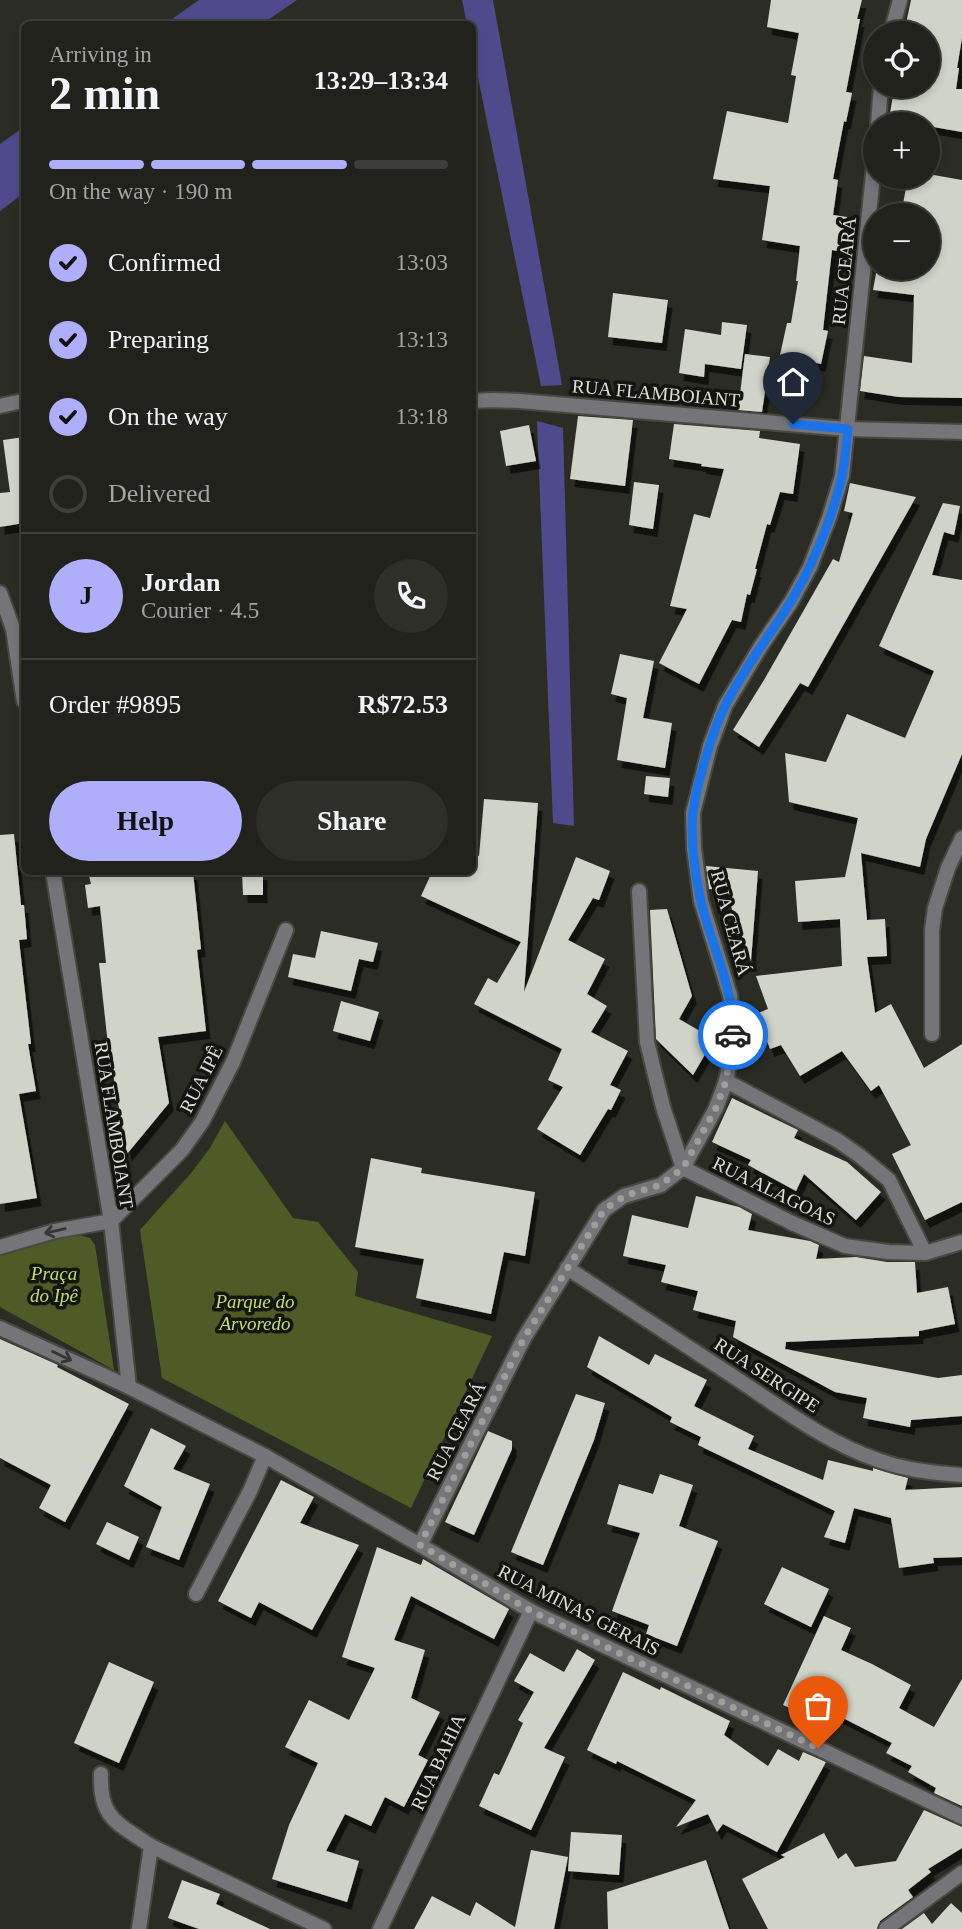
<!DOCTYPE html>
<meta charset="utf-8">
<style>
:root{--surface:#20221b;--page:#2d2f28;--text:#f1f3f6;--muted:#a2a4a3;--line:#3d3f3a;--accent:#afaefa}
body{margin:0;font-family:Georgia,serif;background:var(--page);color:var(--text);height:100vh;display:flex;flex-direction:column;font-size:26px;white-space:nowrap}
*{box-sizing:border-box;margin:0}
p{font-size:23px;color:var(--muted)}
.icon{flex:none;width:38px;height:38px;fill:none;stroke:currentColor;stroke-width:2;stroke-linecap:round;stroke-linejoin:round}
.map{position:relative;flex:1;overflow:hidden}
.sheet{position:absolute;left:21px;top:21px;width:455px;height:854px;display:flex;flex-direction:column;background:var(--surface);border-radius:10px;box-shadow:0 4px 10px #0003,0 0 0 2px var(--line)}
.sheet>*{flex:none}
.buttons{position:absolute;left:863px;top:21px;display:grid;gap:14px}
.buttons a{display:grid;place-items:center;width:77px;height:77px;border-radius:50%;background:var(--surface);box-shadow:0 4px 10px #0003,0 0 0 2px var(--line);font-size:35px}
.pin{position:absolute;display:grid;place-items:center;width:60px;height:60px;color:#fff;margin:-72px -30px;border-radius:50% 50% 50% 0;rotate:-45deg;box-shadow:0 0 7px #0007}
.pin .icon{rotate:45deg}
.courier{position:absolute;display:grid;place-items:center;width:70px;height:70px;margin:-35px;border:5px solid #1a73e8;border-radius:50%;background:#fff;color:#222;box-shadow:0 2px 9px #0007}
.overview em{font-style:normal;font-weight:800}
.overview div{display:flex;flex-direction:column-reverse}
.overview{display:flex;align-items:center;justify-content:space-between;height:119px;padding:0 28px}
h1{font-size:46px;font-weight:800;line-height:52px}
.bar{display:grid;grid-template-columns:repeat(4,1fr);gap:10px 7px;align-content:center;height:84px;padding:0 28px}
.bar i{height:9px;border-radius:5px;background:var(--line)}
.bar .on{background:var(--accent)}
.bar p{grid-column:span 4}
.line{display:flex;align-items:center;gap:18px;padding:0 28px;border-top:2px solid var(--line)}
.line div{flex:1}
.round{display:grid;place-items:center;flex:none;width:74px;height:74px;border-radius:37px;background:var(--page)}
ol{padding:0 28px;list-style:none}
li{display:flex;align-items:center;gap:21px;height:77px}
li p{margin-inline-start:auto}
li .icon{padding:7px;border-radius:50%;background:var(--accent);color:#111;stroke-width:4}
li:last-child{color:var(--muted)}
li i{width:38px;height:38px;border:4px solid var(--line);border-radius:50%}
.button{display:flex;gap:14px;margin-top:auto;padding:14px 28px}
.button a{flex:1;height:80px;border-radius:42px;background:var(--accent);color:#111;font-size:28px;font-weight:800;line-height:80px;text-align:center}
.button a+a{background:var(--page);color:var(--text)}
.map>svg:first-child{display:block}
.green{fill:#4f5b26}
.water{fill:#4f4a8b}
.building{fill:#d0d4c8;filter:url(#shadow)}
.lines{fill:none;stroke-linecap:round;stroke-linejoin:round}
.street-casing{stroke:#474941;stroke-width:18}
.street{stroke:#747479;stroke-width:14}
.oneway{stroke:#363635}
.done{stroke:#9e9f98;stroke-width:7;stroke-dasharray:0 12.6}
.route{stroke:#1a73e8;stroke-width:9}
.labels{text-anchor:middle;dominant-baseline:central;stroke-width:7;stroke-linejoin:round;paint-order:stroke}
.street-label{font-size:19px;fill:#dcddd7;stroke:#141511}
.park-label{font-size:19px;font-style:italic;fill:#c3dc74;stroke:#141511}
</style>
<div class="map">
<svg width="962" height="1929" viewBox="0 0 962 1929">
<defs>
<filter id="shadow"><feDropShadow dx="4.5" dy="8" stdDeviation="0" flood-color="#0009"/></filter>
</defs>
<rect width="100%" height="100%" fill="#2b2d24"/>
<g class="green">
<polygon points="225,1121 293,1218 318,1222 358,1272 355,1296 492,1336 411,1508 162,1378 140,1230 192,1172 210,1148"/>
<polygon points="76,1234 90,1238 95,1245 114,1370 0,1307 0,1251 37,1240"/>
</g>
<g class="water">
<polygon points="199,0 297,0 262,24 165,24"/>
<polygon points="462,0 493,0 562,385 541,386 473,53 472,24 467,24"/>
<polygon points="24,127 24,193 0,211 0,144"/>
<polygon points="537,421 563,428 574,826 553,823"/>
</g>
<g class="building">
<polygon points="771,0 862,0 857,19 860,19 846,92 852,93 846,122 844,121 833,179 838,180 833,215 847,217 842,252 832,250 823,330 828,331 821,364 780,355 787,323 791,323 798,281 796,281 800,246 762,240 770,186 713,179 727,111 788,123 796,76 791,75 799,33 767,27"/>
<polygon points="911,0 962,0 962,38 957,68 959,68 956,89 962,89 962,132 928,126 928,124 889,119 894,90 897,91 898,86 928,86 928,33 904,33"/>
<polygon points="928,174 962,180 962,398 899,397 860,391 864,356 912,363 914,295 873,290 877,268 928,268 928,215 901,215 908,177 928,177"/>
<polygon points="613,293 668,300 662,343 608,337"/>
<polygon points="722,322 747,325 741,369 705,364 704,377 679,373 685,329 721,335"/>
<polygon points="745,354 770,357 762,412 738,410"/>
<polygon points="578,416 633,420 625,486 570,479"/>
<polygon points="674,424 760,431 759,438 800,444 793,494 780,492 770,525 767,524 755,569 757,569 750,595 747,594 741,622 732,620 699,684 659,663 687,609 670,606 694,514 710,518 724,469 701,466 702,464 669,459"/>
<polygon points="529,425 536,461 506,466 500,431"/>
<polygon points="24,437 24,523 0,527 0,493 10,492 3,440"/>
<polygon points="634,482 659,485 653,529 629,525"/>
<polygon points="850,483 916,497 808,687 800,683 759,747 733,730 764,680 833,559 839,562 853,513 844,511"/>
<polygon points="943,503 960,506 954,535 944,532 932,575 962,580 962,754 926,839 920,867 861,853 867,920 885,919 887,956 867,957 875,1013 891,1004 924,1068 962,1044 962,1202 925,1220 892,1154 911,1145 879,1085 871,1091 842,1051 800,1076 781,1045 770,1049 756,1014 768,1009 756,976 842,966 840,919 798,922 795,881 845,877 858,818 789,802 785,753 826,762 847,714 905,738 934,671 879,646"/>
<polygon points="620,654 654,661 643,718 672,723 665,768 617,760 627,698 611,694"/>
<polygon points="646,776 670,778 668,797 644,794"/>
<polygon points="484,799 538,803 524,992 576,857 610,871 599,900 593,898 568,940 605,959 587,994 607,1006 591,1032 628,1051 610,1085 621,1090 611,1110 608,1109 580,1155 537,1129 563,1087 548,1080 562,1049 474,1004 488,978 497,983 521,942 421,896 432,872 472,872 472,853 479,856"/>
<polygon points="14,834 21,905 24,905 27,939 19,940 31,1044 28,1044 36,1091 19,1094 37,1198 0,1204 0,835"/>
<polygon points="706,866 758,871 751,961 725,890 709,889"/>
<polygon points="88,872 193,872 201,949 197,950 206,1031 158,1037 169,1103 127,1154 108,1045 99,963 106,963 100,906 88,908 85,885 91,884"/>
<polygon points="242,872 263,872 263,895 243,895"/>
<polygon points="667,909 692,996 679,1019 714,1039 693,1075 656,1039 650,910"/>
<polygon points="321,931 378,943 373,962 359,959 351,991 288,977 293,954 315,958"/>
<polygon points="341,1001 379,1012 370,1041 333,1031"/>
<polygon points="732,1098 798,1130 794,1138 847,1162 881,1192 856,1220 804,1174 796,1191 748,1165 751,1160 712,1142"/>
<polygon points="371,1158 422,1168 421,1173 535,1192 525,1256 504,1252 491,1314 416,1298 424,1259 355,1247"/>
<polygon points="696,1196 739,1207 752,1214 748,1230 810,1241 819,1245 816,1259 856,1257 887,1262 915,1262 917,1293 948,1287 955,1324 919,1331 919,1336 786,1342 785,1349 938,1378 962,1375 962,1416 911,1420 910,1427 863,1418 867,1398 835,1392 733,1337 736,1321 693,1310 698,1291 661,1282 666,1265 623,1256 632,1215 688,1228"/>
<polygon points="599,1336 649,1365 655,1354 707,1380 694,1406 754,1436 748,1449 823,1480 828,1460 873,1471 873,1468 908,1478 905,1490 962,1487 962,1557 933,1558 934,1563 899,1568 891,1518 854,1508 845,1543 824,1537 835,1511 698,1445 701,1437 670,1422 672,1417 587,1367"/>
<polygon points="0,1339 58,1365 57,1367 129,1404 65,1522 39,1508 51,1485 0,1458"/>
<polygon points="576,1394 605,1403 594,1440 543,1565 511,1552"/>
<polygon points="151,1428 186,1446 173,1469 210,1484 179,1560 146,1547 162,1507 124,1486"/>
<polygon points="488,1431 512,1441 512,1449 474,1535 445,1522"/>
<polygon points="660,1474 693,1485 679,1526 718,1541 677,1646 646,1634 649,1625 612,1611 640,1533 607,1524 619,1484 653,1494"/>
<polygon points="281,1480 314,1497 300,1523 359,1545 312,1630 259,1602 251,1618 218,1601"/>
<polygon points="107,1522 139,1537 129,1560 96,1544"/>
<polygon points="377,1547 421,1565 423,1559 509,1609 494,1639 411,1596 394,1640 425,1650 411,1698 440,1712 418,1755 428,1760 404,1807 385,1797 371,1826 345,1814 326,1851 359,1861 347,1902 272,1879 289,1825 318,1763 285,1747 309,1700 349,1720 375,1668 342,1657"/>
<polygon points="782,1567 829,1589 811,1627 764,1604"/>
<polygon points="824,1616 851,1628 841,1650 872,1664 911,1685 899,1708 934,1727 962,1679 962,1806 934,1793 936,1788 908,1772 912,1766 886,1753 892,1743 843,1718 815,1707 810,1717 783,1705"/>
<polygon points="577,1649 595,1660 544,1748 565,1757 531,1830 479,1806 494,1773 499,1775 523,1723 518,1720 534,1692 514,1681 530,1653 564,1672"/>
<polygon points="109,1662 154,1682 119,1763 74,1743"/>
<polygon points="623,1672 660,1690 661,1687 730,1721 724,1735 768,1766 778,1749 799,1761 803,1752 826,1762 777,1852 723,1824 717,1832 708,1814 676,1827 696,1800 617,1761 616,1764 587,1750"/>
<polygon points="924,1810 962,1827 962,1848 928,1869 931,1872 908,1890 913,1897 880,1921 877,1929 768,1929 742,1879 785,1857 781,1855 824,1833 838,1859 846,1853 855,1867 896,1861"/>
<polygon points="571,1832 622,1835 619,1875 568,1871"/>
<polygon points="531,1850 568,1857 554,1929 414,1929 432,1896 470,1916 476,1902 515,1927"/>
<polygon points="706,1860 729,1929 608,1929 607,1892"/>
<polygon points="182,1880 220,1894 216,1904 270,1929 199,1929 168,1918"/>
<polygon points="951,1903 962,1913 962,1929 902,1929 924,1913 932,1924"/>
</g>
<g class="lines">
<defs>
<g id="street">
<polyline points="891,33 900,0"/>
<polyline points="878,124 881,86"/>
<polyline points="472,401 493,400 520,401 847,429 962,432"/>
<polyline points="0,406 18,402 24,402"/>
<polyline points="0,593 13,629 24,701"/>
<polyline points="53,872 111,1221 129,1387"/>
<polyline points="639,891 647,1042 663,1107 683,1168 792,1223 845,1246 888,1252 925,1253 962,1242"/>
<polyline points="932,1034 932,930 935,908 948,868 962,838"/>
<polyline points="726,1081 837,1140 860,1156 889,1180 925,1253"/>
<polyline points="111,1221 182,1150 202,1122 233,1062 286,930"/>
<polyline points="0,1247 55,1231 111,1221"/>
<path d="M567 1268C620 1302 672 1337 725 1371 773 1402 822 1441 878 1460 905 1470 933 1473 962 1475"/>
<polyline points="0,1328 129,1387 265,1456 420,1545 531,1611 962,1817"/>
<polyline points="420,1545 524,1338 604,1210 624,1196 661,1185 683,1168 716,1108 726,1081 733,1044 733,1021 730,995 701,901 694,848 693,813 710,746 725,706 761,646 791,602 810,567 829,518 842,476 875,155"/>
<polyline points="196,1594 250,1491 265,1456"/>
<path d="M101 1774C99 1819 118 1823 151 1846L139 1929"/>
<polyline points="151,1846 324,1929"/>
<polyline points="380,1929 531,1611"/>
<polyline points="886,1929 962,1873"/>
</g>
</defs>
<use href="#street" class="street-casing"/>
<use href="#street" class="street"/>
</g>
<defs><path id="oneway-shaft" d="M-6 0H5M1.5-3L5.5 0L1.5 3" fill="none" stroke-width="1.6" stroke-linecap="round" stroke-linejoin="round" transform="scale(1.75)"/></defs>
<g class="oneway">
<use href="#oneway-shaft" transform="translate(55 1231) rotate(167)"/>
<use href="#oneway-shaft" transform="translate(62 1356) rotate(25)"/>
</g>
<g class="lines">
<polyline class="done" points="733,1035 726,1081 716,1108 683,1168 660,1185 624,1196 604,1210 524,1338 420,1545 531,1611 818,1748"/>
<path class="route" d="M733 1035C734 987 712 947 701 902 695 876 690 838 693 812 697 783 712 732 725 706 743 669 769 637 790 603 812 567 833 517 842 476 845 461 846 444 848 429L793 424"/>
</g>
<g class="labels">
<g class="street-label">
<text transform="translate(844 271) rotate(-84)">RUA CEARÁ</text>
<text transform="translate(656 393) rotate(5)">RUA FLAMBOIANT</text>
<text transform="translate(731 923) rotate(75)">RUA CEARÁ</text>
<text transform="translate(201 1079) rotate(-63)">RUA IPÊ</text>
<text transform="translate(114 1125) rotate(81)">RUA FLAMBOIANT</text>
<text transform="translate(774 1191) rotate(26)">RUA ALAGOAS</text>
<text transform="translate(767 1375) rotate(33)">RUA SERGIPE</text>
<text transform="translate(456 1431) rotate(-63)">RUA CEARÁ</text>
<text transform="translate(579 1610) rotate(27)">RUA MINAS GERAIS</text>
<text transform="translate(438 1762) rotate(-65)">RUA BAHIA</text>
</g>
<g class="park-label">
<text x="54" y="1273">Praça<tspan x="54" dy="22">do Ipê</tspan></text>
<text x="255" y="1301">Parque do<tspan x="255" dy="22">Arvoredo</tspan></text>
</g>
</g>
</svg>
<div class="buttons">
<a><svg class="icon" aria-label="locate" viewBox="0 0 24 24"><circle cx="12" cy="12" r="6"/><path d="M12 2v4M12 18v4M2 12h4M18 12h4"/></svg></a>
<a>+</a>
<a>−</a>
</div>
<div class="pin" style="left:818px;top:1748px;background:#ea580c"><svg class="icon" aria-label="bag" viewBox="0 0 24 24"><path d="M5 8h14l-1 12H6zM9 8a3 3 0 0 1 6 0"/></svg></div>
<div class="pin" style="left:793px;top:424px;background:#1f2937"><svg class="icon" aria-label="home" viewBox="0 0 24 24"><path d="M3 11l9-7 9 7M6 9v11h12V9"/></svg></div>
<div class="courier" style="left:733px;top:1035px"><svg class="icon" aria-label="car" viewBox="0 0 24 24"><path d="M5 17H2v-5l4-1 3-4h7l3 4 3 1v5h-3M9 17h6M6 11h13"/><circle cx="7" cy="17" r="2"/><circle cx="17" cy="17" r="2"/></svg></div>
<section class="sheet">
<div class="overview"><div><h1>2 min</h1><p>Arriving in</p></div><em>13:29–13:34</em></div>
<div class="bar"><i class="on"></i><i class="on"></i><i class="on"></i><i></i><p>On the way · 190 m</p></div>
<ol>
<li><svg class="icon" aria-label="check" viewBox="0 0 24 24"><path d="M5 12l5 5 9-10"/></svg>Confirmed<p>13:03</p></li>
<li><svg class="icon" aria-label="check" viewBox="0 0 24 24"><path d="M5 12l5 5 9-10"/></svg>Preparing<p>13:13</p></li>
<li><svg class="icon" aria-label="check" viewBox="0 0 24 24"><path d="M5 12l5 5 9-10"/></svg>On the way<p>13:18</p></li>
<li><i></i>Delivered</li>
</ol>
<div class="line" style="height:126px"><b class="round" style="background:var(--accent);color:#111">J</b><div><b>Jordan</b><p>Courier · 4.5</p></div><a class="round"><svg class="icon" aria-label="phone" viewBox="0 0 24 24"><path d="M5 4h4l2 5-3 2q2 4 5 5l2-3 5 2v4C11 20 4 13 5 4z"/></svg></a></div>
<div class="line" style="height:91px"><div>Order #9895</div><b>R$72.53</b></div>
<div class="button"><a>Help</a><a>Share</a></div>
</section>
</div>
